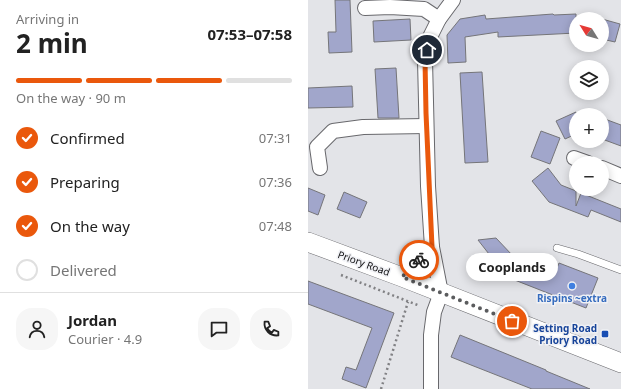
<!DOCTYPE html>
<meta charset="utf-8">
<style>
:root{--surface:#fff;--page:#f6f6f6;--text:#222;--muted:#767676;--line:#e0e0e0;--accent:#ea580c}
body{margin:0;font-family:"Noto Sans",sans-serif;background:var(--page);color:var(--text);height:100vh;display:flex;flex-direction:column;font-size:15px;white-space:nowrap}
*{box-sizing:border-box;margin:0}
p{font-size:13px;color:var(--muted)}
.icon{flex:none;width:22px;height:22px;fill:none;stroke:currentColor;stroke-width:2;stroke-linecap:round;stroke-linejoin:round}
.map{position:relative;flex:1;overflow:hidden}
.panel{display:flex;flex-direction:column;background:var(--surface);width:308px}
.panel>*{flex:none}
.needle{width:26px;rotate:307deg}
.tools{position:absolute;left:261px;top:12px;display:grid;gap:8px}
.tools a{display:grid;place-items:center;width:40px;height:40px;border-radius:50%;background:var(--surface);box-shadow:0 2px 10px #0003;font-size:20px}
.pin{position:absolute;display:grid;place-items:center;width:34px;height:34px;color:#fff;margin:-17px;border:2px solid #fff;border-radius:50%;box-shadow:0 1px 4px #0007}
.courier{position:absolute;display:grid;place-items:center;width:40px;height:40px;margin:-20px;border:3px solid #ea580c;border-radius:50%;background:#fff;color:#222;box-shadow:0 1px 5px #0007}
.bubble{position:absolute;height:28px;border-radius:14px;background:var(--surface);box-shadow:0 2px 10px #0003;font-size:13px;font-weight:700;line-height:28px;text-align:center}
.summary em{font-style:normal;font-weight:700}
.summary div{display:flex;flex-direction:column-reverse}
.summary{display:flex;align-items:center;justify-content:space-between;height:68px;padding:0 16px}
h1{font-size:26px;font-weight:700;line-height:30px}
.bar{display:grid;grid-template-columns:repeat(4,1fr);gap:6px 4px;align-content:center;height:48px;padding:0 16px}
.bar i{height:5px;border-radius:3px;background:var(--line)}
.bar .selected{background:var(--accent)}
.bar p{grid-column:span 4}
.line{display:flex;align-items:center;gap:10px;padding:0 16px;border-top:1px solid var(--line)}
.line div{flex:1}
.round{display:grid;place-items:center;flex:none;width:42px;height:42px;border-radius:16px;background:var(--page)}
ol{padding:0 16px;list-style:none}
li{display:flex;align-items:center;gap:12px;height:44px}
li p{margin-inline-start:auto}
li .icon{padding:4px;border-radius:50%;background:var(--accent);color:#fff;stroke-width:4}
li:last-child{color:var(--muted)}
li i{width:22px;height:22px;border:2px solid var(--line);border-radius:50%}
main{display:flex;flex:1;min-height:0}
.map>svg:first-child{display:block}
.building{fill:#a1a6cb;stroke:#757579}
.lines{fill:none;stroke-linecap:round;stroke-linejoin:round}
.lane-casing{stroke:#68686c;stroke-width:8}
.street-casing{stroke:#68686c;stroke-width:16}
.secondary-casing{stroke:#68686c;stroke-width:20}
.path{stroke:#818184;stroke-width:2.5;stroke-dasharray:2 3;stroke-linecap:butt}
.lane{stroke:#fff;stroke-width:7}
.street{stroke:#fff;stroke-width:14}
.secondary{stroke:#fff;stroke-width:19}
.done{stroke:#5b5c5e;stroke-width:4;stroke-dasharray:0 7.2}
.route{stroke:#ea580c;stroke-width:5}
.shop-dot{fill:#3f7fe0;stroke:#f0f1f5;stroke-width:1.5}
.transit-dot{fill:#1a4fb4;stroke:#f0f1f5;stroke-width:1.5}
.labels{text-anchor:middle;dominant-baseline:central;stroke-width:3;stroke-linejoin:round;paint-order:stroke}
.street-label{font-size:10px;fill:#121214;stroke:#f0f1f5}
.shop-label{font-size:10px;font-weight:bold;fill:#366cbe;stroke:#f0f1f5}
.transit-label{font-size:10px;font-weight:bold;fill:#164399;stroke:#f0f1f5;text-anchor:end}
</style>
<main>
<section class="panel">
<div class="summary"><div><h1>2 min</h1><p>Arriving in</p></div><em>07:53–07:58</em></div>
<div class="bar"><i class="selected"></i><i class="selected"></i><i class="selected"></i><i></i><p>On the way · 90 m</p></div>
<ol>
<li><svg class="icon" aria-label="check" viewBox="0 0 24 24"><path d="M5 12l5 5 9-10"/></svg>Confirmed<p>07:31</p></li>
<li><svg class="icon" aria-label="check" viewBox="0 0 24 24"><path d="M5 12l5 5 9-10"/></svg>Preparing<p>07:36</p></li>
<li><svg class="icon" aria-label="check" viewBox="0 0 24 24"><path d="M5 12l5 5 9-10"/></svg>On the way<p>07:48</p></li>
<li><i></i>Delivered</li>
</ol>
<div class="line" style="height:72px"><a class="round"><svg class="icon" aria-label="person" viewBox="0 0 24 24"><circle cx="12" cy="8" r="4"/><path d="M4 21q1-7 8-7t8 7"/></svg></a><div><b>Jordan</b><p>Courier · 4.9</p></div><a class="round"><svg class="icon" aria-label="chat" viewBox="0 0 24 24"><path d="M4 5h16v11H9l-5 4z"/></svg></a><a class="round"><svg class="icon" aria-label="phone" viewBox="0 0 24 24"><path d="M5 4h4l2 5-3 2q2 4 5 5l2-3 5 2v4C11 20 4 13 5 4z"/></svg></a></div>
</section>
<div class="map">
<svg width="313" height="389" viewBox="0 0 313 389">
<rect width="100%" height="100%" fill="#e3e4e8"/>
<g class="building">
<polygon points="27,0 42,0 44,52 21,53 20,32 28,32"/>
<polygon points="245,14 246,15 268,14 268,33 190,37 190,32 157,37 158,62 140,63 139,35 152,19 177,15 178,19"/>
<polygon points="102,19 103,40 66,42 65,21"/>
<polygon points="294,19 312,24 307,42 294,39"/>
<polygon points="88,68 91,118 70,118 67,69"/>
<polygon points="174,72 180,162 157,163 152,73"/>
<polygon points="44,86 45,107 0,108 0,88"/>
<polygon points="268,112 268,134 257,139 248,121"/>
<polygon points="294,118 313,125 313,146 294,139"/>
<polygon points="233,131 252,138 242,164 223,157"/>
<polygon points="240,168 253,185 268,191 268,206 273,193 313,209 313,222 283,210 280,217 241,202 224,181"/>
<polygon points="0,188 17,195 10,215 0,211"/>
<polygon points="36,192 59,202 52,218 29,209"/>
<polygon points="188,238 205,256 247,273 251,263 290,278 278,308 199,277 170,240"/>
<polygon points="0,281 86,313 58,388 34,379 38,367 48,370 64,328 0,304"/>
<polygon points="152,335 238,370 238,371 282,389 224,389 163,365 143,357"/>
</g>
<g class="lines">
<defs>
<polyline id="lane" points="249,248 270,254 313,270"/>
<g id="street">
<polyline points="57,8 82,7 116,9 131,19"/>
<polyline points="266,158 280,163"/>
<polyline points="12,168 9,147 25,131 55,127 118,126"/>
<polyline points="294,168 313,176"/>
<polyline points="94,277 124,247"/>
<polyline points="123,389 123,335 126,312 133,293 124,247 120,186 117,60 121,39 131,19 145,0"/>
</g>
<polyline id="secondary" points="0,242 94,277 313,363"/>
</defs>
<use href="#lane" class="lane-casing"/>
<use href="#street" class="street-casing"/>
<use href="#secondary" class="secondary-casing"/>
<g class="path">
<polyline points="33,275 112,306"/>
<polyline points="73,389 100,302"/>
</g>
<use href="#lane" class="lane"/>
<use href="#street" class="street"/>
<use href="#secondary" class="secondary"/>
</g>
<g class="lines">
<polyline class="done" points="111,260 94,277 204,321"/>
<polyline class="route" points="111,260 124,247 118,113 117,60 119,50"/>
</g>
<circle class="shop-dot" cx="264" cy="286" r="4"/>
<rect class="transit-dot" x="293" y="330" width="8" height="8" rx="2"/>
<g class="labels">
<g class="street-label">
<text transform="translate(56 263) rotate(20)">Priory Road</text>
</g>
<g class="shop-label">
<text x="264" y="298">Rispins ~extra</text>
</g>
<g class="transit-label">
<text x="289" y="328">Setting Road<tspan x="289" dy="12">Priory Road</tspan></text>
</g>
</g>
</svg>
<div class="tools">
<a><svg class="needle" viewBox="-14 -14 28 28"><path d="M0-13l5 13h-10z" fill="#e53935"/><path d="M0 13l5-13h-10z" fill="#767676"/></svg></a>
<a><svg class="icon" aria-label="layers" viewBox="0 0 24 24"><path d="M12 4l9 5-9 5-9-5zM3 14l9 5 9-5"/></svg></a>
<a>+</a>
<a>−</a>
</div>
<div class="pin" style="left:204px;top:321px;background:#ea580c"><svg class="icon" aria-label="bag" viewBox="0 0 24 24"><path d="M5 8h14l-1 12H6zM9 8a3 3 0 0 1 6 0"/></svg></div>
<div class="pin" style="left:119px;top:50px;background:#1f2937"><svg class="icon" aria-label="home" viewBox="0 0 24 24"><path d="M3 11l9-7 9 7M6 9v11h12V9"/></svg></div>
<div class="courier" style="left:111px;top:260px"><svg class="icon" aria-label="bike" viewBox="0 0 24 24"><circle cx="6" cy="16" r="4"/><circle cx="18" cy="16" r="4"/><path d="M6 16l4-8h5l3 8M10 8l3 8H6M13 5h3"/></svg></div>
<div class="bubble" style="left:158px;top:253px;width:92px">Cooplands</div>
</div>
</main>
